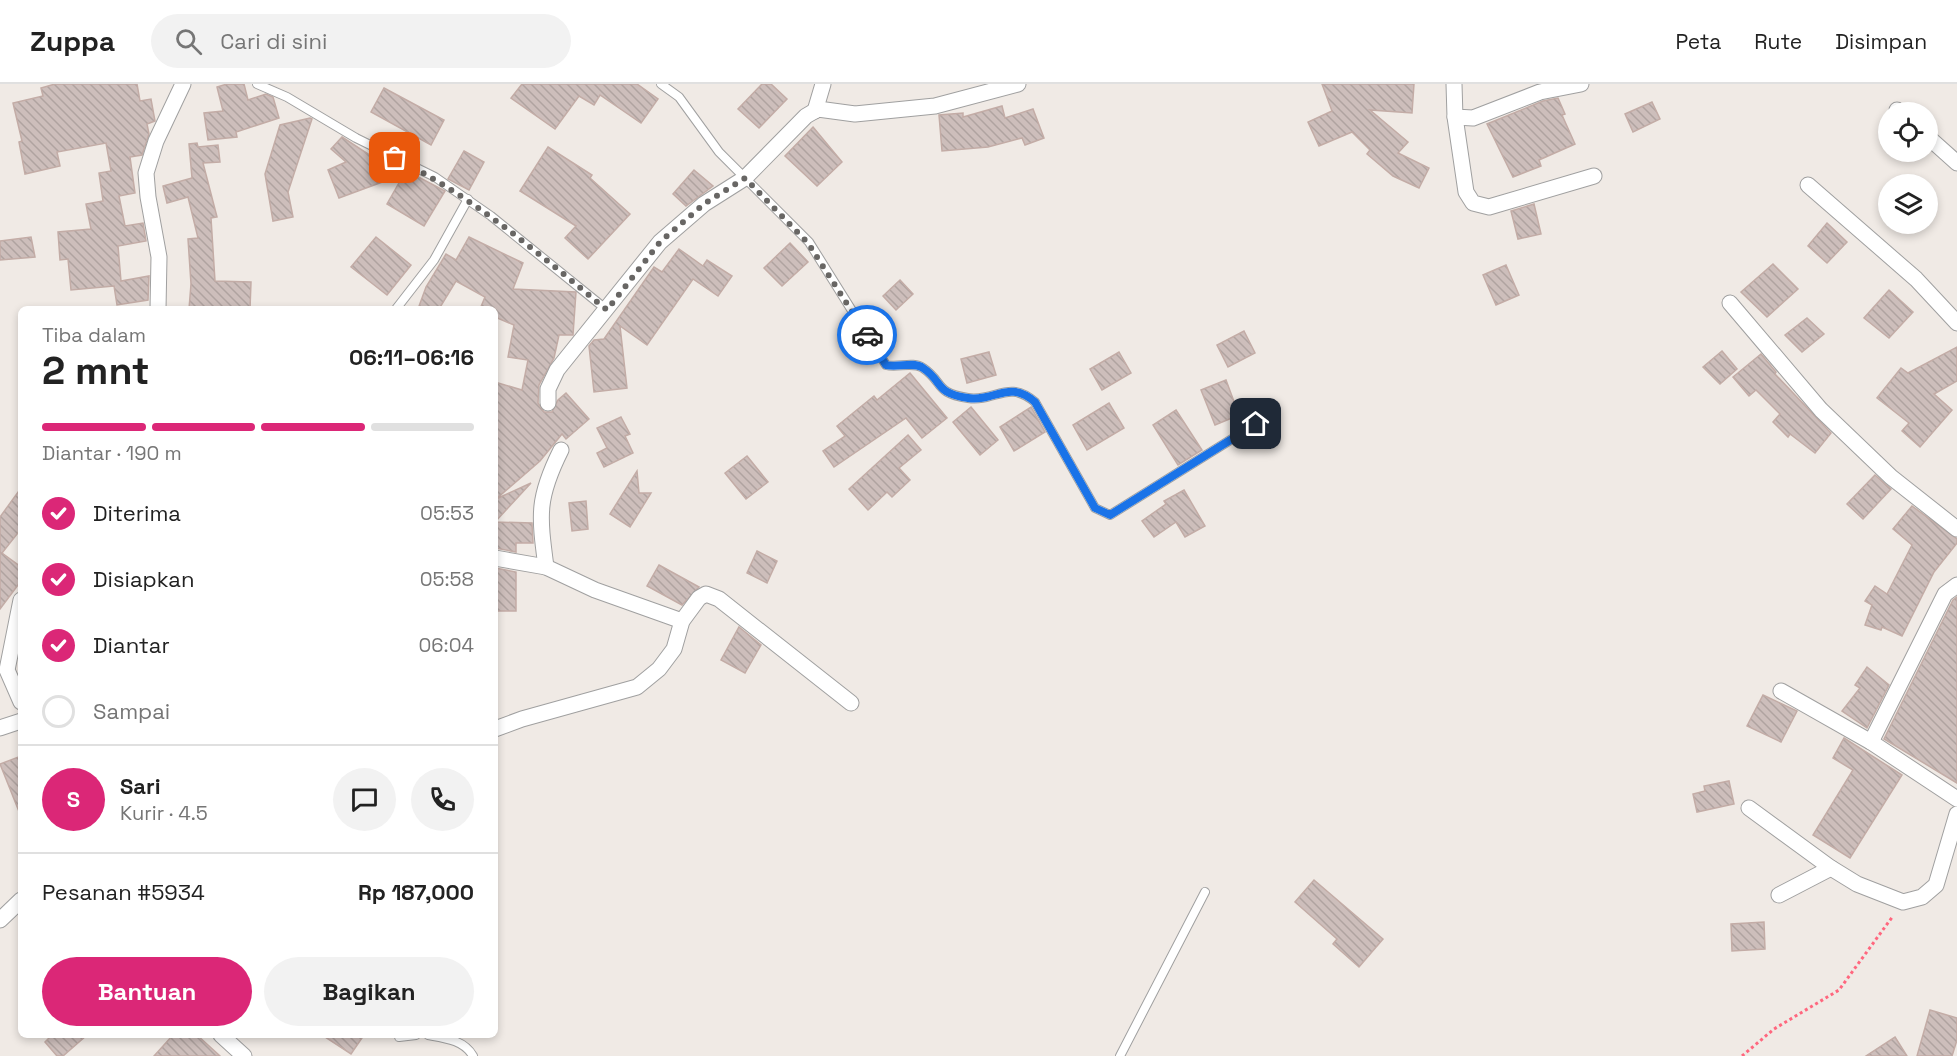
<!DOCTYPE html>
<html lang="id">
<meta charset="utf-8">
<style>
:root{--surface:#fff;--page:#f2f2f2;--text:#222;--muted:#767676;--line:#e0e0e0;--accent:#db2777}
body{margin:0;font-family:"Space Grotesk",sans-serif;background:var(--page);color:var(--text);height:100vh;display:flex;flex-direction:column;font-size:22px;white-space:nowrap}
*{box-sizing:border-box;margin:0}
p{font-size:20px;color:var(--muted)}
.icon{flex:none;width:33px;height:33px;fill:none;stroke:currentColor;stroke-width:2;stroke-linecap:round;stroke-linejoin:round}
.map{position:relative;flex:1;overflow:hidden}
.sheet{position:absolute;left:18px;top:222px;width:480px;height:732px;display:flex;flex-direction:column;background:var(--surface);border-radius:9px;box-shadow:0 3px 9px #0003}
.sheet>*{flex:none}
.tools{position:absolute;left:1878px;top:18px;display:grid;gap:12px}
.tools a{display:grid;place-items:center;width:60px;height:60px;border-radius:50%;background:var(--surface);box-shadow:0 3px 9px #0003;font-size:30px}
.pin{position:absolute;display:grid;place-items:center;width:51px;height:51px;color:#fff;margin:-26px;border-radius:12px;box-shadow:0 3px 9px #0006}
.courier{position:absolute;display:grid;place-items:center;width:60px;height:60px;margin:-30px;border:4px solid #1a73e8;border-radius:50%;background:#fff;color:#222;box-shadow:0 2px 8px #0007}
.headline em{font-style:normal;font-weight:700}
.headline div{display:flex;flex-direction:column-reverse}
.headline{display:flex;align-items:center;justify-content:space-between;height:102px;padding:0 24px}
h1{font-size:39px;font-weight:700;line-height:45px}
.bar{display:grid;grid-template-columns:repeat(4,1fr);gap:9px 6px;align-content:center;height:72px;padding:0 24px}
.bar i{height:8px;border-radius:4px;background:var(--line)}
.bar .selected{background:var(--accent)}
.bar p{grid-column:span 4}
.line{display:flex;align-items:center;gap:15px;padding:0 24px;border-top:2px solid var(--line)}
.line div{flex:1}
.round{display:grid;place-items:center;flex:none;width:63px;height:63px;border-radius:32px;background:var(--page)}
ol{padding:0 24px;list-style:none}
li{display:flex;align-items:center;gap:18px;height:66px}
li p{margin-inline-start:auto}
li .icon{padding:6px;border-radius:50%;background:var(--accent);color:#fff;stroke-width:4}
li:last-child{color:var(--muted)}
li i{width:33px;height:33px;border:3px solid var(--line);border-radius:50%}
.cta{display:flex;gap:12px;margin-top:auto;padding:12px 24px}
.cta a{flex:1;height:69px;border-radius:36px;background:var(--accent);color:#fff;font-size:24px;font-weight:700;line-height:69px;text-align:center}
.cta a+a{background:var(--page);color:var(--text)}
header{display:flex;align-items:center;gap:36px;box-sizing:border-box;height:84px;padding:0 30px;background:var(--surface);border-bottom:2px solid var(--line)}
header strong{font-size:28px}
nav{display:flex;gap:33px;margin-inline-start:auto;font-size:21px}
.search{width:420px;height:54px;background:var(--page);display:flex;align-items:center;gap:15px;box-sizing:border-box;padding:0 21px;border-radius:33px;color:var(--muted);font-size:22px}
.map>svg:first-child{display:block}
.building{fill:url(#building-back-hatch);stroke:#c3aca6;stroke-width:1.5}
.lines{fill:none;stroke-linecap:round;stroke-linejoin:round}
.lane-casing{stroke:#a0a0a0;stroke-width:10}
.street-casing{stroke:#a0a0a0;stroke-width:17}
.path{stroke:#ff677e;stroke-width:3;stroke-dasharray:3 3;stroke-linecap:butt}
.lane{stroke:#fff;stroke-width:8}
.street{stroke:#fff;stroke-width:15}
.done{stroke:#686664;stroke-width:6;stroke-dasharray:0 10.8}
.route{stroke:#1a73e8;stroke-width:8}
</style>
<header>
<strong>Zuppa</strong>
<div class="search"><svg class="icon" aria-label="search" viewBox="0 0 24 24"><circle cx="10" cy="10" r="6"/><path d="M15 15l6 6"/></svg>Cari di sini</div>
<nav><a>Peta</a><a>Rute</a><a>Disimpan</a></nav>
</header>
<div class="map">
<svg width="1957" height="972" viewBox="0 0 1957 972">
<defs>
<pattern id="building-back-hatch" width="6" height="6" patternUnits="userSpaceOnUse" patternTransform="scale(1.5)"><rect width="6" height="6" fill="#cdbebb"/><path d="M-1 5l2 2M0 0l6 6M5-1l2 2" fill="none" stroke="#b0a3a0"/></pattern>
</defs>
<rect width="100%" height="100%" fill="#f0eae5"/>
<g class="building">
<polygon points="55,0 137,0 140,17 151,15 155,37 147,40 149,50 142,71 130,73 135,109 119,112 125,142 143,139 146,157 118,162 121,197 149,192 148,216 117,221 114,202 71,206 68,175 60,176 58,148 91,145 86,120 103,117 99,89 111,87 106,59 57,68 60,82 25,90 19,58 22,57 13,19 43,12 41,4"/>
<polygon points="227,0 244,0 248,16 266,10 273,13 279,34 236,48 237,53 208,56 204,29 223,27 217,3"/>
<polygon points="522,0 637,0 658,15 641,39 600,11 594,21 579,12 555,45 511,14"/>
<polygon points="762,0 771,0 787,15 759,44 738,25"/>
<polygon points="1322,0 1414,0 1412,29 1370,26 1408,58 1398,69 1429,84 1419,104 1393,92 1367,70 1370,66 1352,48 1319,62 1308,38 1332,27"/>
<polygon points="384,4 444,36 431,61 371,28"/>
<polygon points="1558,14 1565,30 1562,31 1575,60 1539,76 1541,82 1513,93 1487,40 1543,17"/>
<polygon points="1652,18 1660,35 1633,48 1625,30"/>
<polygon points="1002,22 1005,34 1033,25 1044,54 1025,61 1022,54 988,63 942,67 939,31 963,29 963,33"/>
<polygon points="310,34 312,35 288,108 293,133 273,137 265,90 280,41"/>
<polygon points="813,43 842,78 817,102 785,72"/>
<polygon points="342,53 371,72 373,69 445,107 424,142 387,120 404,90 339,114 328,86 346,78 331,65"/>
<polygon points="197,59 198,63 218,61 220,78 203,79 217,133 211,134 215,197 251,198 250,225 189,225 191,200 188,155 198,154 188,113 167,119 163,102 192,94 189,60"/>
<polygon points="548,63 592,91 590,94 630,130 588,175 565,154 576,142 520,107"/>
<polygon points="464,67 484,78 469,106 448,95"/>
<polygon points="694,86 713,102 686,122 673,110"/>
<polygon points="1534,120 1541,150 1518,155 1511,127"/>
<polygon points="1827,139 1847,158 1827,179 1808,162"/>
<polygon points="31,153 35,173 0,176 0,157"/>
<polygon points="376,153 411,181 387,211 351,183"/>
<polygon points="469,153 523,179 513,205 576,208 573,251 559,251 554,274 539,301 538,319 544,328 552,328 558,316 566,309 589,335 566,355 562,350 540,377 496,415 531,399 495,438 532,439 533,459 516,459 516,468 495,464 495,298 522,306 528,276 508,273 514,241 495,233 495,225 480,225 485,213 456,197 439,225 418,225 426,203 446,170 456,176"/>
<polygon points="790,159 808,178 782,202 764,184"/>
<polygon points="679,165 703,182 707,176 732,192 718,212 693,195 647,261 620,242 627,304 594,308 589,262 594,256 604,255 654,183 662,188"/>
<polygon points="1773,180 1798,205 1767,233 1741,208"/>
<polygon points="1506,181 1519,211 1496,221 1483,191"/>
<polygon points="900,196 913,210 896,226 883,212"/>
<polygon points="1889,206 1913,228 1889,254 1864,234"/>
<polygon points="1807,234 1824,250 1802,268 1785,251"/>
<polygon points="1244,247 1255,269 1228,283 1217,261"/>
<polygon points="1957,263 1957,297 1934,310 1952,326 1920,363 1902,347 1909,339 1877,314 1901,284 1908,289"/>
<polygon points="1722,267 1737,285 1720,300 1703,283"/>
<polygon points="989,268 996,291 967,299 961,275"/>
<polygon points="1119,268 1131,289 1102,306 1090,285"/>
<polygon points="1761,270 1776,288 1775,290 1831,349 1815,369 1790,350 1788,353 1773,338 1780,330 1756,306 1749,312 1733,293"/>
<polygon points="910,289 947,334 922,354 906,334 834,383 823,367 845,352 837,342 874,312 877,316"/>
<polygon points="1226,296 1239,331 1215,341 1201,306"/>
<polygon points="1109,319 1124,344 1087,366 1073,341"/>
<polygon points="971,323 998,356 980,371 953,338"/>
<polygon points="1031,323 1045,348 1014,367 1000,343"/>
<polygon points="1176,326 1202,366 1178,381 1153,341"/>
<polygon points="621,333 630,350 625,352 633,369 604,383 597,369 607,364 597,344"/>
<polygon points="908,351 921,366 899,384 910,396 892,413 887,408 868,426 849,405"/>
<polygon points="747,372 768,398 746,415 725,389"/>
<polygon points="637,387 639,409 651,409 630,443 610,430"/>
<polygon points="1875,391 1891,405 1863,435 1847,420"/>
<polygon points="21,404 21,445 2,469 21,483 21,497 0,525 0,433"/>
<polygon points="1184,406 1205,442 1185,453 1176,438 1154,453 1142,437 1166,420 1164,417"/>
<polygon points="586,417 588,445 572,447 569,419"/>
<polygon points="1912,422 1957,455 1957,459 1934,488 1902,552 1882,543 1881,546 1865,541 1872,521 1865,517 1875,502 1887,510 1912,461 1893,445"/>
<polygon points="757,467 777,477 767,499 747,489"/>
<polygon points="659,481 699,503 682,521 647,502"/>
<polygon points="495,484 516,488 516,527 495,527"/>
<polygon points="1957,513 1957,699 1884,655 1953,516"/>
<polygon points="739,543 761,561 745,589 721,576"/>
<polygon points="1867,583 1889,601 1867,644 1842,627 1860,604 1855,601"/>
<polygon points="1763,611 1797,627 1781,658 1747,642"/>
<polygon points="1844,654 1902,691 1850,774 1813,751 1853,686 1833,674"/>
<polygon points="21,672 21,730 20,730 0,680"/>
<polygon points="1729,697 1734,720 1697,728 1693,710 1705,707 1704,702"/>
<polygon points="1314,796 1383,855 1359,883 1333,860 1337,855 1295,818"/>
<polygon points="1764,838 1765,865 1732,867 1731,840"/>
<polygon points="1930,926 1957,934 1957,956 1952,972 1917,972"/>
<polygon points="52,951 87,951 63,972 57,972 45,958"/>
<polygon points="173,951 197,951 220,972 154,972"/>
<polygon points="322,951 364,951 351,970"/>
<polygon points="1895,953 1907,972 1866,972"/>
</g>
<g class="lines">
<defs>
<g id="lane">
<polyline points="257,0 287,13 356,54 435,93 491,132 607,226"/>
<path d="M661 0 679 13 719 68 809 158 886 281C898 284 913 277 923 284 944 298 934 309 968 314 996 318 1008 295 1035 318L1095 424 1110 431 1272 330"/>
<polyline points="396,225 434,176 468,115"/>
<path d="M428 951C445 954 464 956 473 972"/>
<polyline points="399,953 416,951"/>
<polyline points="1120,972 1205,808"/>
</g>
<g id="street">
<polyline points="1454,0 1455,33 1473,34 1540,8 1581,0"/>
<polyline points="1897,26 1899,28"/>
<polyline points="815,27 823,0"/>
<polyline points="1455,33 1466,108 1473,119 1489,123 1594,92"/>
<polyline points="1928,53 1957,79"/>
<polyline points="1808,101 1916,195 1957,239"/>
<polyline points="1730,219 1821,326 1891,393 1957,445"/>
<polyline points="158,225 159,173 148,113 146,89 156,57 183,0"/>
<polyline points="548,319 548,305 557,286 660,158 704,120 745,94 806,32 818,25 855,30 935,22 1018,0"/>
<polyline points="495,474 546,483 595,506 682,537"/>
<path d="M546 483C539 430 537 414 561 366"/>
<polyline points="21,516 7,586 21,618"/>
<polyline points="1781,607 1871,658 1957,715"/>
<polyline points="0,644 21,637"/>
<polyline points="495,645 522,635 637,603 659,585 674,565 682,537 699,514 706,510 719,515 851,619"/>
<polyline points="1871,658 1945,510 1957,501"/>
<polyline points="1749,724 1831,784 1857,800 1903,818 1922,813 1936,801 1957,730"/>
<polyline points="1779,811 1831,784"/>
<polyline points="0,836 21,816"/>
<polyline points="221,951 244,972"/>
</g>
</defs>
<use href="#lane" class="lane-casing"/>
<use href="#street" class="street-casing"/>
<polyline class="path" points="1742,972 1774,945 1839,906 1893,832"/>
<use href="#lane" class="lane"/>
<use href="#street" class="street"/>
</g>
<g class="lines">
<path class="done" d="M395 74C474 113 539 170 607 226L660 158 704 120 745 94 808 159 867 251"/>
<path class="route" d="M867 251 886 281C898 284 913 277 923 284 944 298 934 309 968 314 996 318 1008 295 1035 318L1095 424 1110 431 1256 340"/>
</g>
</svg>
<div class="tools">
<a><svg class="icon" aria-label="locate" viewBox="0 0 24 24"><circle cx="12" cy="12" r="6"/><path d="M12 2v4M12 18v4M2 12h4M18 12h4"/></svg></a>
<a><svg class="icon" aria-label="layers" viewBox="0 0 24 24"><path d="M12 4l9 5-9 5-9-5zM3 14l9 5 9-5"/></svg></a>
</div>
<div class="pin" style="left:395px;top:74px;background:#ea580c"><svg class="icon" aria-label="bag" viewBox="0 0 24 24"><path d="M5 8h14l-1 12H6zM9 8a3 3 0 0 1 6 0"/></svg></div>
<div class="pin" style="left:1256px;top:340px;background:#1f2937"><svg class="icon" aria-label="home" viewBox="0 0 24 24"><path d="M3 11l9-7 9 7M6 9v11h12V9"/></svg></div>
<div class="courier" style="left:867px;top:251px"><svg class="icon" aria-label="car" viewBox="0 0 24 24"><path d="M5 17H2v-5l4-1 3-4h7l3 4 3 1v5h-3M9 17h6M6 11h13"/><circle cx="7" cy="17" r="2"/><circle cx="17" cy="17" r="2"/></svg></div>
<section class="sheet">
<div class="headline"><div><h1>2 mnt</h1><p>Tiba dalam</p></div><em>06:11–06:16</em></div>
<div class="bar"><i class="selected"></i><i class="selected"></i><i class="selected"></i><i></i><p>Diantar · 190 m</p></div>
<ol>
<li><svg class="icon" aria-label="check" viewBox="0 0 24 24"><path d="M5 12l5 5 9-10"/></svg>Diterima<p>05:53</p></li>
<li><svg class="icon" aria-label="check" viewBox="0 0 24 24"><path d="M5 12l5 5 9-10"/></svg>Disiapkan<p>05:58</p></li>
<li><svg class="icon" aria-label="check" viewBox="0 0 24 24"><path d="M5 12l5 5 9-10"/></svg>Diantar<p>06:04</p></li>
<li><i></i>Sampai</li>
</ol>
<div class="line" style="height:108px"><b class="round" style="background:var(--accent);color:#fff">S</b><div><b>Sari</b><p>Kurir · 4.5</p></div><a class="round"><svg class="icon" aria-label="chat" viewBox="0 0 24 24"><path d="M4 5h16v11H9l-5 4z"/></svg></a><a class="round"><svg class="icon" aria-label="phone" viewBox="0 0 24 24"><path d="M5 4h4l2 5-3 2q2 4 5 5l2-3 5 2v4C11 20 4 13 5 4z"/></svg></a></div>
<div class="line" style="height:78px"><div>Pesanan #5934</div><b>Rp 187,000</b></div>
<div class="cta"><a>Bantuan</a><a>Bagikan</a></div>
</section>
</div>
